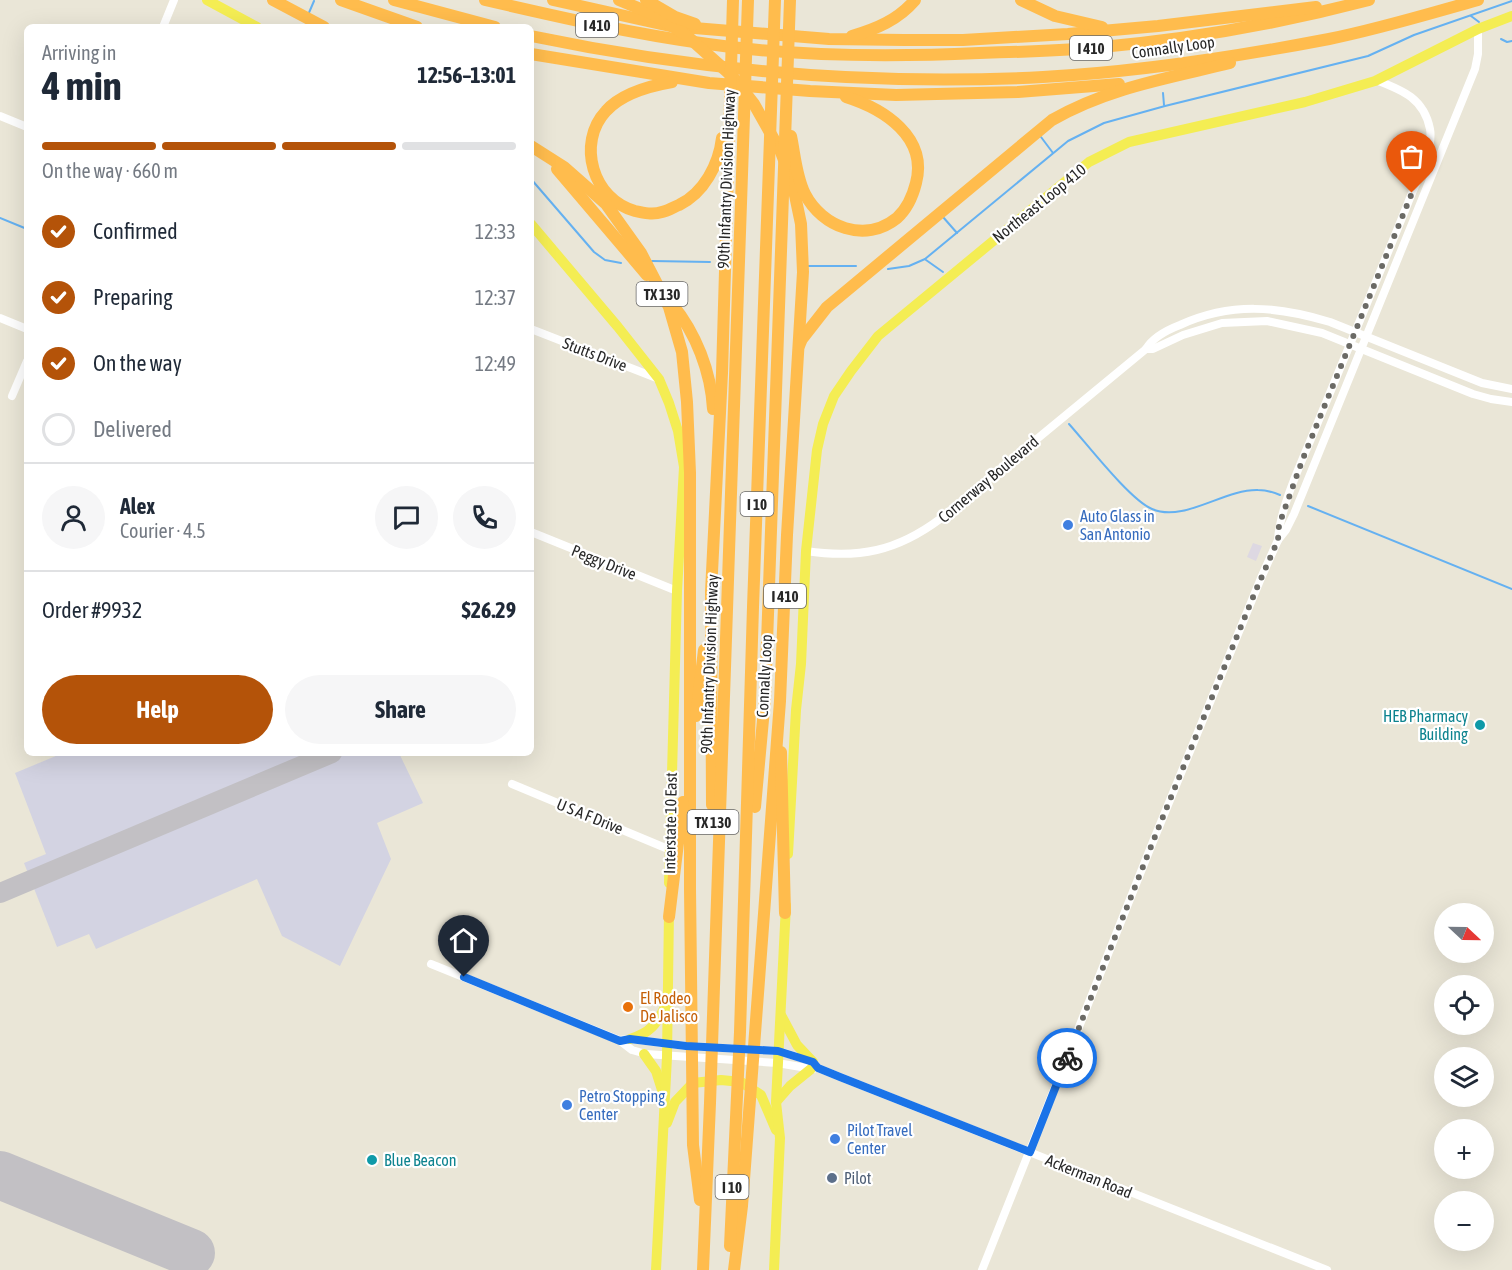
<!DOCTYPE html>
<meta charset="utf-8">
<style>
:root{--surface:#fff;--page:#f6f6f7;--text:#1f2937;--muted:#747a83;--line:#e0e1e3;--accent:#b45309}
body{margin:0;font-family:"Asap Condensed",sans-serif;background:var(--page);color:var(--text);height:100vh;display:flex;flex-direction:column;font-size:22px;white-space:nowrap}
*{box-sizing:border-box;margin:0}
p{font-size:20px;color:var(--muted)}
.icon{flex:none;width:33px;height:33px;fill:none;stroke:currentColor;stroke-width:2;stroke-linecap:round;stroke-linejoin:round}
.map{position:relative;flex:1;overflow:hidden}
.sheet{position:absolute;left:24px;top:24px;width:510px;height:732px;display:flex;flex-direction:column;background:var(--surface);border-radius:9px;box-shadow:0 6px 24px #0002}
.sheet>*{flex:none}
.needle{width:39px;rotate:112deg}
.buttons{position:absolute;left:1434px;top:903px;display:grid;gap:12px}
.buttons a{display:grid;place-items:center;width:60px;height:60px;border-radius:50%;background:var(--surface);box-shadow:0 6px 24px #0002;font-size:30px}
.pin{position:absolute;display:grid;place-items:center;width:51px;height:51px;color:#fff;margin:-62px -26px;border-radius:50% 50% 50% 0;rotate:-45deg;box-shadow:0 0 6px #0007}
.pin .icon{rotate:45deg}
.courier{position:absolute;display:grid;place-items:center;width:60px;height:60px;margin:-30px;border:4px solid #1a73e8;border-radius:50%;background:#fff;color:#222;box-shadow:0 2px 8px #0007}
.head em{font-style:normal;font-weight:700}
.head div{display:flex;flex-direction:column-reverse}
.head{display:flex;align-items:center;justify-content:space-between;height:102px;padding:0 18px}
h1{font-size:39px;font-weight:700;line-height:45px}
.bar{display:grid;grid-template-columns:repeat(4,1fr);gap:9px 6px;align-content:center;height:72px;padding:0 18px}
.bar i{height:8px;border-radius:4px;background:var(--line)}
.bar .selected{background:var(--accent)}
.bar p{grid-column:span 4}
.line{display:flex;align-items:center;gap:15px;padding:0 18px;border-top:2px solid var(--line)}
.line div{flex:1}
.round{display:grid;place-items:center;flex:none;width:63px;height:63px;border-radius:32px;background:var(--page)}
ol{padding:0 18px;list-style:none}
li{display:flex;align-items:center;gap:18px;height:66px}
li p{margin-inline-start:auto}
li .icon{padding:6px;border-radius:50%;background:var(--accent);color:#fff;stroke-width:4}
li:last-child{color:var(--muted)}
li i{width:33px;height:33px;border:3px solid var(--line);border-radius:50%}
.action{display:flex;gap:12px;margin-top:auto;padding:12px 18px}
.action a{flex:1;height:69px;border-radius:36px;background:var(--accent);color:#fff;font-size:24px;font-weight:700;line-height:69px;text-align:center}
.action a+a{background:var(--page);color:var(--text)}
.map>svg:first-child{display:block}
.industrial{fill:#ddd8e2}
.airport{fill:#d3d3e2}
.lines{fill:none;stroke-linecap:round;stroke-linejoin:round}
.stream{stroke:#65b1f1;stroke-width:2}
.taxiway{stroke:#c2c0c4;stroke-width:20}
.runway{stroke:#c2c0c4;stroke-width:48}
.minor{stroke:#fff;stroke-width:8}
.major{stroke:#f4ed53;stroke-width:10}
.highway{stroke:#ffbc4d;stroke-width:12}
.done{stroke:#6b6a65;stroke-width:6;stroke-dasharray:0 10.8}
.route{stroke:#1a73e8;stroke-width:8}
.shop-dot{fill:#3f7fe0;stroke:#fff;stroke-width:2}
.culture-dot{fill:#0f9aa8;stroke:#fff;stroke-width:2}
.food-dot{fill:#e8710a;stroke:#fff;stroke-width:2}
.service-dot{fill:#5c6f8a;stroke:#fff;stroke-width:2}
.labels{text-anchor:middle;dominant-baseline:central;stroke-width:4.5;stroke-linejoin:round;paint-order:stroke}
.shield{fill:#fff;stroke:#686868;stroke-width:1.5}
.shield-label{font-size:15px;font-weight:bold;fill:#272727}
.street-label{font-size:16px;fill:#272727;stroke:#fff}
.shop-label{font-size:16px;fill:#366cbe;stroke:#fff;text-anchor:start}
.culture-label{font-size:16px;fill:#0d838f;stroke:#fff;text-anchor:end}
.food-label{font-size:16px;fill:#c56008;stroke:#fff;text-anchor:start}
.service-label{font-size:16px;fill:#4e5e75;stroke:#fff;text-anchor:start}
</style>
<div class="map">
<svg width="1512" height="1270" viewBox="0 0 1512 1270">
<rect width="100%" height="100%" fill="#eae6d7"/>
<polygon class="industrial" points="1253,543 1262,546 1256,561 1247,557"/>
<polygon class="airport" points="63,753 399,753 423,803 377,823 391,859 340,966 282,936 257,879 96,949 89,934 57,947 24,863 46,854 15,773"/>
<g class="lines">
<g class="stream">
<polyline points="308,15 314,1"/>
<polyline points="1471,16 1479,22"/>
<polyline points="1501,39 1507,42 1512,41"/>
<polyline points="1163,93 1164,105"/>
<polyline points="1041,137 1053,153"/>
<polyline points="531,179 594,252 605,260 621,263"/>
<polyline points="943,217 957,233"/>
<polyline points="0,218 27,229"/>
<polyline points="926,260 943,272"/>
<polyline points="652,261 710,262"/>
<polyline points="808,266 856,266"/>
<polyline points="888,269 909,266 925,259 1068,141 1104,123 1165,106 1368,56 1414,35 1512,1"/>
<path d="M1069 424C1087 444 1130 500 1152 509 1184 523 1224 489 1258 490 1266 490 1273 492 1280 495"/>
<polyline points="1308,506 1512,589"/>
</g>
<polyline class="taxiway" points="0,893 332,753"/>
<polyline class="runway" points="0,1175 191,1253"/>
<g class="minor">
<polyline points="163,27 174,0"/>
<polyline points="0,116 27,127"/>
<polyline points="0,318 27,329"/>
<polyline points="531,329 659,379"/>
<polyline points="1146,349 1153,349 1183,335 1222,323 1267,321 1322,333 1473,394 1491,399 1512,402"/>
<polyline points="12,396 27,361"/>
<polyline points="531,532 677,591"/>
<path d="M1278 540C1280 506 1303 459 1316 427 1346 353 1378 278 1408 203 1415 184 1434 150 1430 129 1424 98 1402 90 1376 80"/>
<path d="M806 551C859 559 897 551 940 519L1146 349C1153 337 1167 330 1180 325 1231 302 1277 306 1330 322L1482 383 1512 389"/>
<polyline points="512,784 668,849"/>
<polyline points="431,964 619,1040 632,1050 646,1054 777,1063 813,1069"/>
<polyline points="619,1040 630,1039 686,1046 779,1051 813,1062 818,1068 840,1077 1327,1270"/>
<polyline points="982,1270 1152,844 1261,578 1278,540 1286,530 1294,514 1475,69 1478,54 1478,29"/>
</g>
<g class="major">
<polyline points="207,0 257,27"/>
<polyline points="531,224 618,327 659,379 669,403 678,431 684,467 677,591 669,883"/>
<polyline points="788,854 796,710 801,664 806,551 817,450 823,424 834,396 851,371 878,336 1089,162 1129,142 1305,102 1375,81 1478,29 1512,16"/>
<polyline points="781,1015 797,1045 813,1062"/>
<path d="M630 1039C650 1033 657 1024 666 1005"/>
<polyline points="644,1054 656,1071 662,1090"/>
<polyline points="776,1102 790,1086 811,1069"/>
<polyline points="667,1123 675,1102 693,1083 721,1080 741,1082 761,1095 776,1130"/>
<polyline points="656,1270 667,1057 669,911"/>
<polyline points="774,1270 780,1138 776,1102 786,905"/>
</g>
<g class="highway">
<polyline points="273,0 324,27"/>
<polyline points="341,0 417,27"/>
<polyline points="394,0 495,27"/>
<path d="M485 0C559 17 633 34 708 44 797 57 889 57 979 53 1017 52 1055 51 1092 48 1186 40 1278 24 1369 0"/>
<polyline points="553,0 670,26 829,39 904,40 963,40 1068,34 1158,26 1316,7"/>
<polyline points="619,0 655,15 686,35 733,77 754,104 781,152 792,181 801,224 803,272 787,535 780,701 742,1206 734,1270"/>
<polyline points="646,0 675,17 695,24"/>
<polyline points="1021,0 1055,16 1102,27"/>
<path d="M531 36C699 71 871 86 1043 77 1138 72 1235 57 1329 39 1379 29 1428 14 1478 0"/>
<path d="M852 36C876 29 898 20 915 0"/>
<polyline points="531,54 709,83 810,91 896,95 1018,92 1119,84"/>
<path d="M672 82C649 86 622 93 606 111 576 143 593 200 635 211 644 213 653 215 662 212 668 211 674 207 679 205 704 193 719 164 722 138"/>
<path d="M791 136C795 155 796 176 805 194 822 227 865 244 897 218 907 209 913 195 916 183 928 137 884 109 846 97"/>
<polyline points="531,146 564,167 606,204 641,253 669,307 682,352 687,402 690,473 690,889 693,1145 700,1200"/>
<polyline points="557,169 647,275"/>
<path d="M672 304C696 333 711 372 713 409"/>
<path d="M799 346 802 339 827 307 1052 120C1107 88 1169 78 1230 63"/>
<polyline points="696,716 704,650"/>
<polyline points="781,752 785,913"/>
<polyline points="712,805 711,592 722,373 733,0"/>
<polyline points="755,807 765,698 790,0"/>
<polyline points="669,917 683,802"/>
<polyline points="730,1246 740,1032 753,607 775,0"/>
<polyline points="703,1270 710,1103 748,0"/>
</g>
</g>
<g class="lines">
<polyline class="done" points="1067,1058 1160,824 1256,590 1278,540 1279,525 1302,461 1412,193"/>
<polyline class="route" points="464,977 620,1041 630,1039 686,1046 778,1051 813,1062 818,1068 840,1077 1030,1152 1067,1058"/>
</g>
<g class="shop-dot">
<circle cx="1068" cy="525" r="6"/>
<circle cx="567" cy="1105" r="6"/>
<circle cx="835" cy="1139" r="6"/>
</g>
<g class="culture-dot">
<circle cx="1480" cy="725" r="6"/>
<circle cx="372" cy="1160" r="6"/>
</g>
<circle class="food-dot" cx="628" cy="1007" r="6"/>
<circle class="service-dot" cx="832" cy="1178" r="6"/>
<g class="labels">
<g class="shield">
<rect x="576" y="13" width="42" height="24" rx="4.5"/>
<rect x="1070" y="36" width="42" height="24" rx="4.5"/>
<rect x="636.5" y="282" width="51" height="24" rx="4.5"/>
<rect x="740.5" y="492" width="33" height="24" rx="4.5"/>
<rect x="764" y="584" width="42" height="24" rx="4.5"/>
<rect x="687.5" y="810" width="51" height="24" rx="4.5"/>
<rect x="715.5" y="1175" width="33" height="24" rx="4.5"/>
</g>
<g class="shield-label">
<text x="597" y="25">I 410</text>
<text x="1091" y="48">I 410</text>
<text x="662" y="294">TX 130</text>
<text x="757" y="504">I 10</text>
<text x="785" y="596">I 410</text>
<text x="713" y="822">TX 130</text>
<text x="732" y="1187">I 10</text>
</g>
<g class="street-label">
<text transform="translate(1173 47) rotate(-8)">Connally Loop</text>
<text transform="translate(726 179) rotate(-88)">90th Infantry Division Highway</text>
<text transform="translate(1039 203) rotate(-39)">Northeast Loop 410</text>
<text transform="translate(595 354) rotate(21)">Stutts Drive</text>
<text transform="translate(988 479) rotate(-40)">Cornerway Boulevard</text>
<text transform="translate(604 562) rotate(22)">Peggy Drive</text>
<text transform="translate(709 664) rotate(-88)">90th Infantry Division Highway</text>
<text transform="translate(764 676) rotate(-87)">Connally Loop</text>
<text transform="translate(590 816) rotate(22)">U S A F Drive</text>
<text transform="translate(670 823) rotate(-89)">Interstate 10 East</text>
<text transform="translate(1089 1176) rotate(22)">Ackerman Road</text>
</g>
<g class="shop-label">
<text x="1080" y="516">Auto Glass in<tspan x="1080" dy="18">San Antonio</tspan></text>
<text x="579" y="1096">Petro Stopping<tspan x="579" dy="18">Center</tspan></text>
<text x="847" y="1130">Pilot Travel<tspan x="847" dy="18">Center</tspan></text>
</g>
<g class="culture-label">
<text x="1468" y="716">HEB Pharmacy<tspan x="1468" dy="18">Building</tspan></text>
<text x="384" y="1160" text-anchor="start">Blue Beacon</text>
</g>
<g class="food-label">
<text x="640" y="998">El Rodeo<tspan x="640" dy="18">De Jalisco</tspan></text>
</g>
<g class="service-label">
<text x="844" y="1178">Pilot</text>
</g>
</g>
</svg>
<div class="buttons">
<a><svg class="needle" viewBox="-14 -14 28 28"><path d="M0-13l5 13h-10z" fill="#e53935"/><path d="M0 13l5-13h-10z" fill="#747a83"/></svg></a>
<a><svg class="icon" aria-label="locate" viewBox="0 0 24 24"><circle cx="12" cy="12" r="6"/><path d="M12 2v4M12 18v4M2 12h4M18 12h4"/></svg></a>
<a><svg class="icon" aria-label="layers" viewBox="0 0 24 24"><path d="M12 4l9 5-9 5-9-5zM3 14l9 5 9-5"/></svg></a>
<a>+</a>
<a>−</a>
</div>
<div class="pin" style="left:1412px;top:193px;background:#ea580c"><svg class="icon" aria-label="bag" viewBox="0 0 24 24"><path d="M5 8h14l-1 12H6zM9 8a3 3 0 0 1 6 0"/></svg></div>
<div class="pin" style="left:464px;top:977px;background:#1f2937"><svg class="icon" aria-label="home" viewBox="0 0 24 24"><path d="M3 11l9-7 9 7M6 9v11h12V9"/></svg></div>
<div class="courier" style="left:1067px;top:1058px"><svg class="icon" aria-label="bike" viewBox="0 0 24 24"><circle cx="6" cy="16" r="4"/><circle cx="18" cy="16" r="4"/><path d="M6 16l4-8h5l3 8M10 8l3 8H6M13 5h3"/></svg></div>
<section class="sheet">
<div class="head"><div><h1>4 min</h1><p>Arriving in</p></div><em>12:56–13:01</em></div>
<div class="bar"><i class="selected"></i><i class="selected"></i><i class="selected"></i><i></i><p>On the way · 660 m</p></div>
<ol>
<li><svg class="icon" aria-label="check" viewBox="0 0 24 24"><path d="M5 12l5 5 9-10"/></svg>Confirmed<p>12:33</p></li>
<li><svg class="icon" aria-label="check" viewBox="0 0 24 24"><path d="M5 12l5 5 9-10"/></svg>Preparing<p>12:37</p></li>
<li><svg class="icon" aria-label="check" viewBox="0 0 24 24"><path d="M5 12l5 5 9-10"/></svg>On the way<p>12:49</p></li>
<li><i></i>Delivered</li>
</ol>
<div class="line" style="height:108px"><a class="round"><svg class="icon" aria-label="person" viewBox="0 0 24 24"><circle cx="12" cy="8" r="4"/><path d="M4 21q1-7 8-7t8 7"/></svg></a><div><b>Alex</b><p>Courier · 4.5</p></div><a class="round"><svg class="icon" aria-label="chat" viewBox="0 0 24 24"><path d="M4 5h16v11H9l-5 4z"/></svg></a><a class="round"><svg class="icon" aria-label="phone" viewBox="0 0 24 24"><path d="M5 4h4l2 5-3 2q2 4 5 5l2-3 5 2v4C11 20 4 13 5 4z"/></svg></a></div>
<div class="line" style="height:78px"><div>Order #9932</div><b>$26.29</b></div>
<div class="action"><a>Help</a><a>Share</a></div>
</section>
</div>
